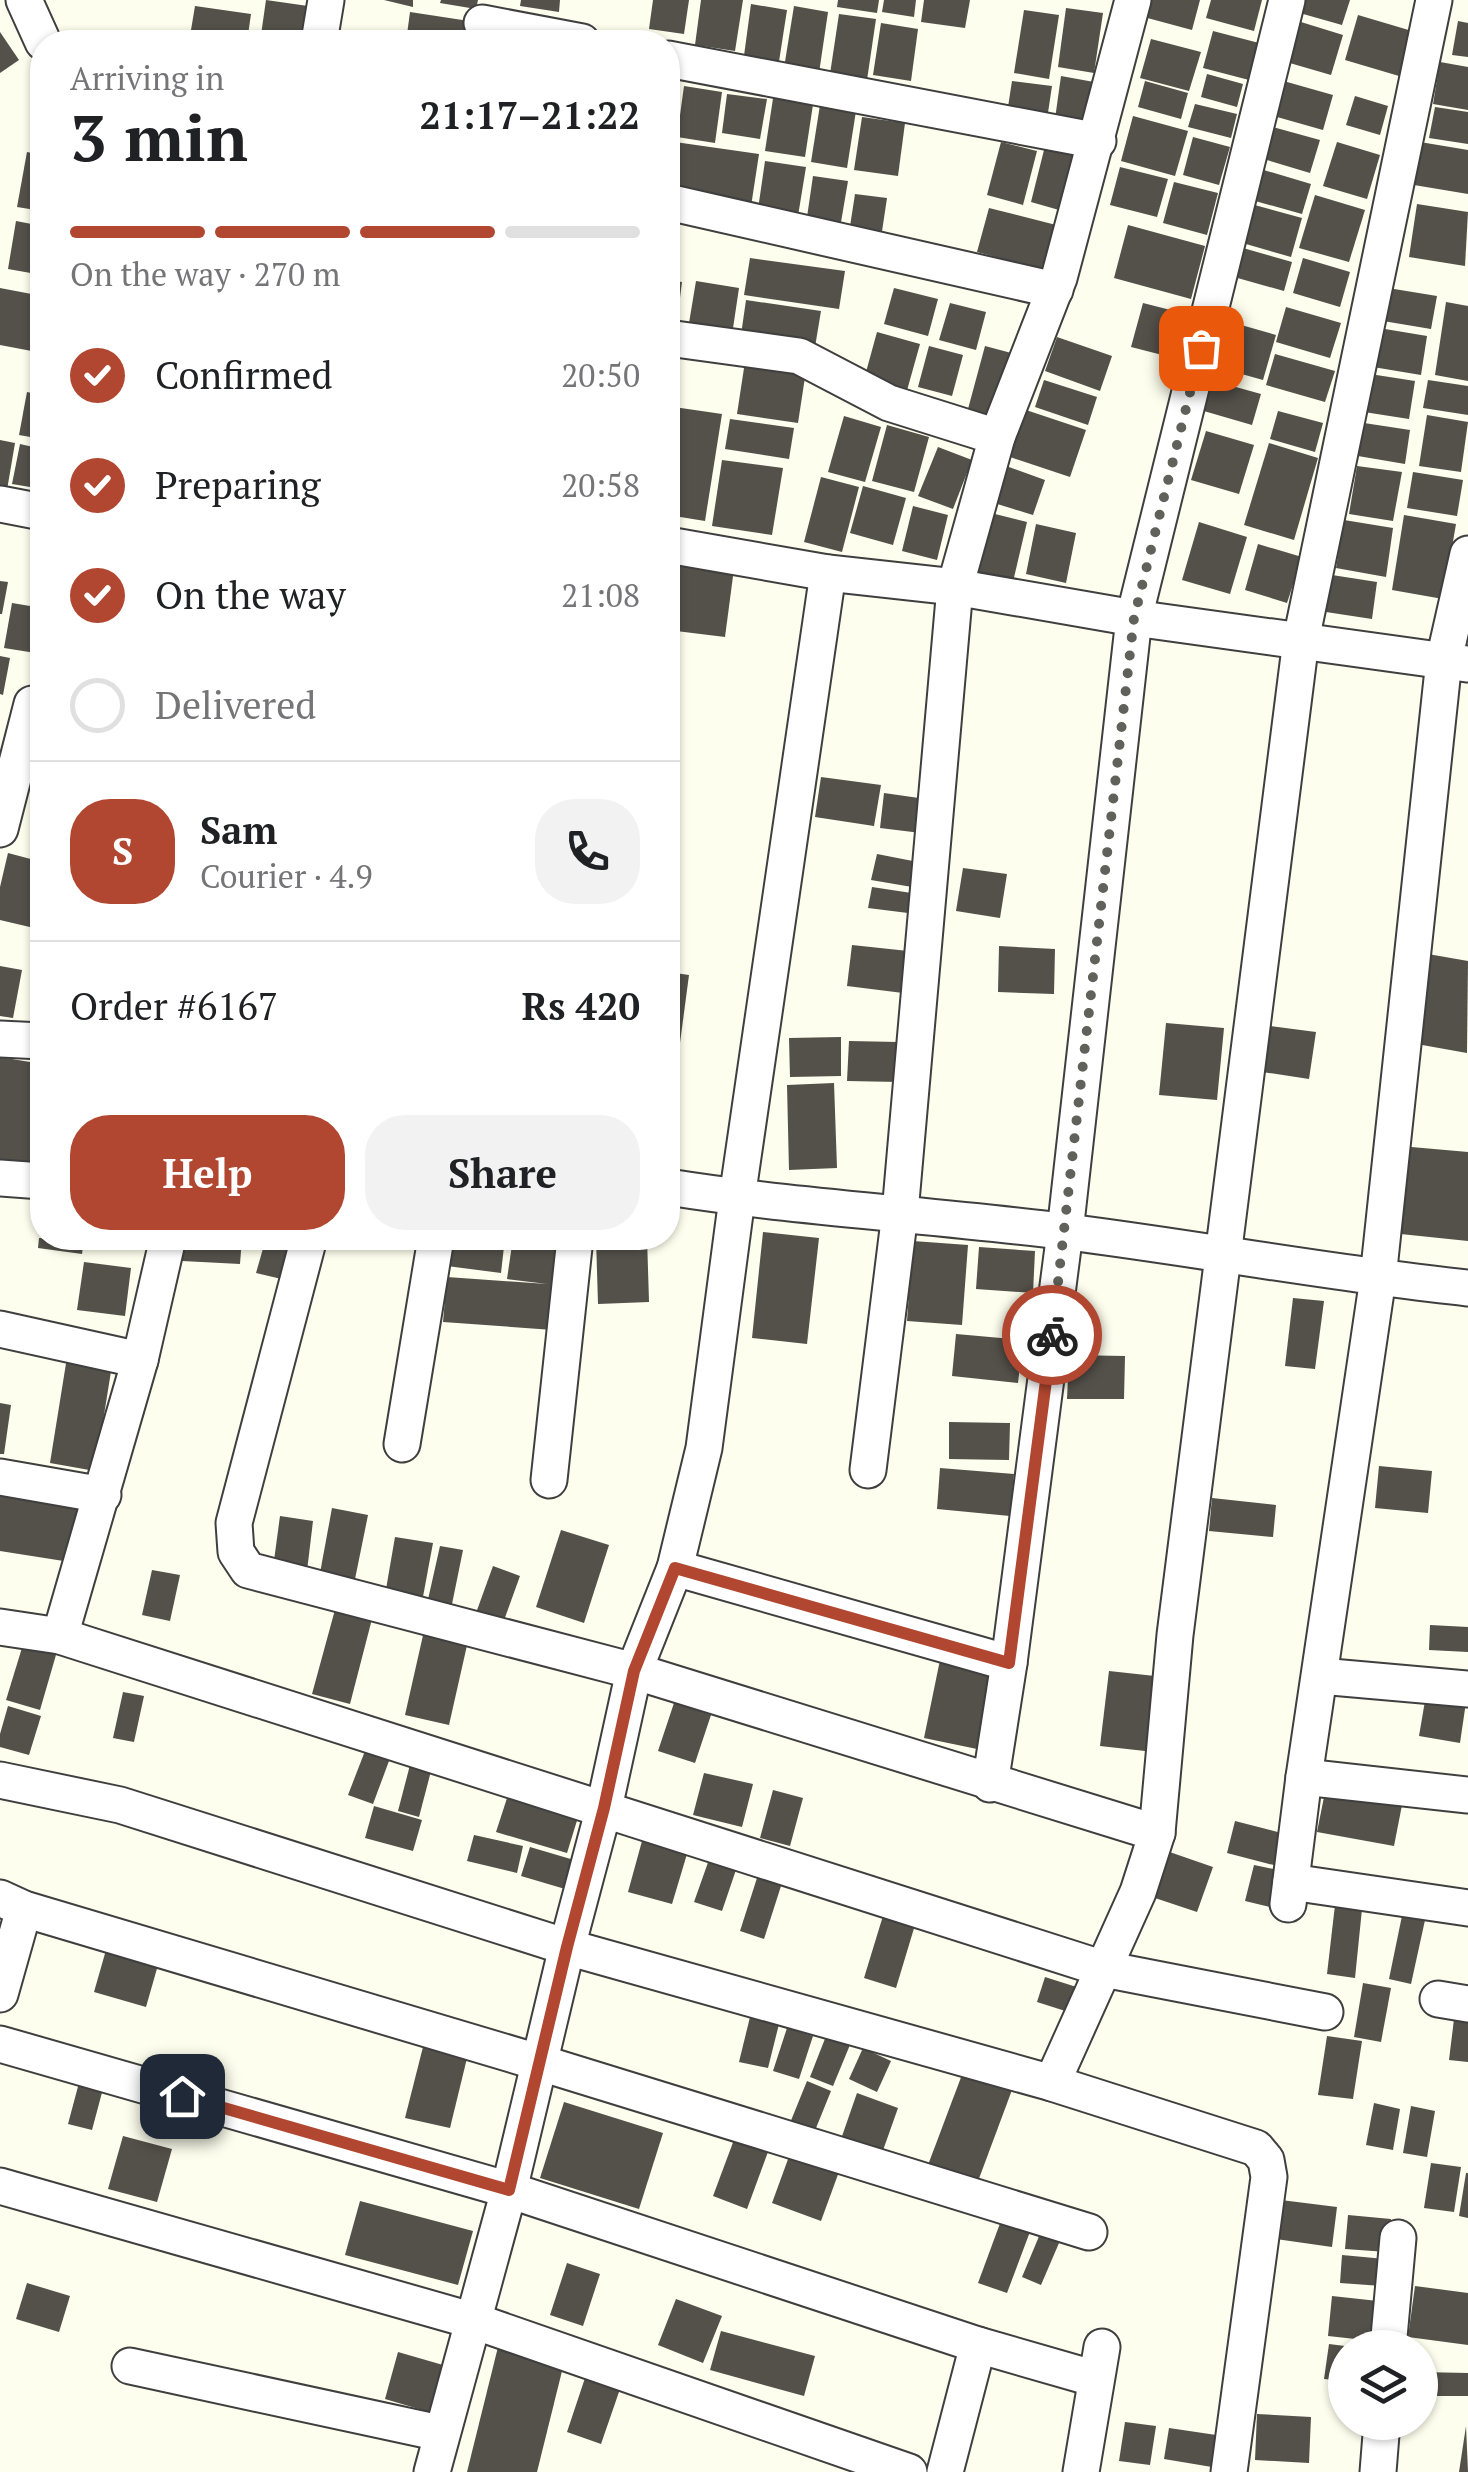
<!DOCTYPE html>
<meta charset="utf-8">
<style>
:root{--surface:#fff;--page:#f2f2f2;--text:#202124;--muted:#757577;--line:#e0e0e0;--accent:#b14730}
body{margin:0;font-family:"PT Serif",serif;background:var(--page);color:var(--text);height:100vh;display:flex;flex-direction:column;font-size:38px;white-space:nowrap}
*{box-sizing:border-box;margin:0}
p{font-size:32px;color:var(--muted)}
.icon{flex:none;width:55px;height:55px;fill:none;stroke:currentColor;stroke-width:2;stroke-linecap:round;stroke-linejoin:round}
.map{position:relative;flex:1;overflow:hidden}
.panel{position:absolute;left:30px;top:30px;width:650px;height:1220px;display:flex;flex-direction:column;background:var(--surface);border-radius:40px;box-shadow:0 2px 8px #0004}
.panel>*{flex:none}
.controls{position:absolute;left:1328px;top:2330px;display:grid;gap:20px}
.controls a{display:grid;place-items:center;width:110px;height:110px;border-radius:50%;background:var(--surface);box-shadow:0 2px 8px #0004;font-size:50px}
.pin{position:absolute;display:grid;place-items:center;width:85px;height:85px;color:#fff;margin:-42px;border-radius:20px;box-shadow:0 5px 15px #0006}
.courier{position:absolute;display:grid;place-items:center;width:100px;height:100px;margin:-50px;border:8px solid #b14730;border-radius:50%;background:#fff;color:#222;box-shadow:0 2px 12px #0007}
.overview em{font-style:normal;font-weight:600}
.overview div{display:flex;flex-direction:column-reverse}
.overview{display:flex;align-items:center;justify-content:space-between;height:170px;padding:0 40px}
h1{font-size:65px;font-weight:600;line-height:75px}
.bar{display:grid;grid-template-columns:repeat(4,1fr);gap:15px 10px;align-content:center;height:120px;padding:0 40px}
.bar i{height:12px;border-radius:8px;background:var(--line)}
.bar .selected{background:var(--accent)}
.bar p{grid-column:span 4}
.line{display:flex;align-items:center;gap:25px;padding:0 40px;border-top:2px solid var(--line)}
.line div{flex:1}
.round{display:grid;place-items:center;flex:none;width:105px;height:105px;border-radius:40px;background:var(--page)}
ol{padding:0 40px;list-style:none}
li{display:flex;align-items:center;gap:30px;height:110px}
li p{margin-inline-start:auto}
li .icon{padding:10px;border-radius:50%;background:var(--accent);color:#fff;stroke-width:4}
li:last-child{color:var(--muted)}
li i{width:55px;height:55px;border:5px solid var(--line);border-radius:50%}
.primary-button{display:flex;gap:20px;margin-top:auto;padding:20px 40px}
.primary-button a{flex:1;height:115px;border-radius:40px;background:var(--accent);color:#fff;font-size:40px;font-weight:600;line-height:115px;text-align:center}
.primary-button a+a{background:var(--page);color:var(--text)}
.map>svg:first-child{display:block}
.building{fill:#54504a}
.lines{fill:none;stroke-linecap:round;stroke-linejoin:round}
.street-casing{stroke:#3f3f3f;stroke-width:39}
.street{stroke:#fff;stroke-width:35}
.done{stroke:#60615b;stroke-width:10;stroke-dasharray:0 18}
.route{stroke:#b14730;stroke-width:12}
</style>
<div class="map">
<svg width="1468" height="2472" viewBox="0 0 1468 2472">
<rect width="100%" height="100%" fill="#fdfeed"/>
<g class="building">
<polygon points="266,0 308,6 302,42 260,42"/>
<polygon points="384,0 413,0 413,7"/>
<polygon points="441,0 478,0 476,9 440,3"/>
<polygon points="521,0 560,0 559,12 520,6"/>
<polygon points="653,0 689,0 684,34 649,29"/>
<polygon points="701,0 743,0 735,51 695,45"/>
<polygon points="838,0 879,0 877,13 837,7"/>
<polygon points="884,0 916,0 914,17 882,12"/>
<polygon points="924,0 970,0 965,28 921,22"/>
<polygon points="1145,0 1200,0 1192,30 1140,16"/>
<polygon points="1211,0 1262,0 1254,31 1206,18"/>
<polygon points="1292,0 1350,0 1342,25 1289,10"/>
<polygon points="751,4 787,10 778,68 743,63"/>
<polygon points="195,6 251,14 247,42 189,42"/>
<polygon points="794,6 828,12 819,73 784,68"/>
<polygon points="1066,8 1103,13 1094,73 1058,67"/>
<polygon points="1024,10 1059,15 1049,79 1014,73"/>
<polygon points="410,12 469,21 466,42 406,42"/>
<polygon points="839,14 876,19 867,80 830,74"/>
<polygon points="1358,15 1412,31 1399,76 1345,60"/>
<polygon points="1288,18 1343,35 1331,75 1276,59"/>
<polygon points="1458,21 1468,23 1468,57 1452,55"/>
<polygon points="881,23 918,29 911,81 873,75"/>
<polygon points="1213,31 1259,43 1249,80 1203,68"/>
<polygon points="0,32 19,60 0,73"/>
<polygon points="1151,39 1201,52 1189,91 1140,78"/>
<polygon points="1440,62 1468,67 1468,110 1433,104"/>
<polygon points="1207,74 1243,84 1237,107 1201,97"/>
<polygon points="1061,76 1094,82 1086,131 1054,126"/>
<polygon points="1280,80 1333,95 1323,130 1270,115"/>
<polygon points="1012,81 1052,86 1046,126 1006,120"/>
<polygon points="1145,81 1188,93 1181,119 1138,107"/>
<polygon points="684,86 722,92 715,143 677,137"/>
<polygon points="774,92 814,98 805,157 765,151"/>
<polygon points="727,94 767,99 760,139 722,133"/>
<polygon points="1355,96 1388,106 1380,135 1346,125"/>
<polygon points="1195,104 1237,114 1231,138 1188,127"/>
<polygon points="820,105 856,111 847,168 811,162"/>
<polygon points="41,106 42,106 42,145 34,143"/>
<polygon points="1435,107 1468,112 1468,144 1429,138"/>
<polygon points="1133,116 1188,131 1175,176 1121,161"/>
<polygon points="862,117 905,123 898,176 854,170"/>
<polygon points="1269,126 1320,140 1310,173 1260,158"/>
<polygon points="1193,137 1230,147 1219,185 1183,175"/>
<polygon points="1414,141 1468,150 1468,194 1408,184"/>
<polygon points="675,142 759,154 750,213 668,190"/>
<polygon points="1001,142 1037,151 1023,205 987,195"/>
<polygon points="1337,142 1380,155 1367,199 1323,186"/>
<polygon points="1045,146 1089,157 1073,214 1031,202"/>
<polygon points="27,152 42,155 42,211 17,207"/>
<polygon points="765,161 806,167 797,222 757,216"/>
<polygon points="1120,167 1168,179 1157,217 1110,205"/>
<polygon points="1257,168 1311,184 1302,214 1248,199"/>
<polygon points="813,176 848,181 840,228 806,224"/>
<polygon points="1174,182 1218,193 1207,235 1163,223"/>
<polygon points="855,194 887,198 881,238 849,233"/>
<polygon points="1315,195 1365,210 1349,262 1299,248"/>
<polygon points="1251,204 1302,218 1291,257 1239,242"/>
<polygon points="1417,204 1468,212 1465,266 1409,257"/>
<polygon points="989,208 1064,227 1052,272 977,252"/>
<polygon points="16,221 42,226 42,275 8,269"/>
<polygon points="1128,225 1205,246 1191,299 1114,278"/>
<polygon points="1236,246 1292,262 1284,291 1227,275"/>
<polygon points="750,258 845,271 839,309 744,295"/>
<polygon points="1303,258 1350,272 1340,307 1293,293"/>
<polygon points="668,280 682,282 677,322 668,321"/>
<polygon points="696,281 739,288 732,335 688,329"/>
<polygon points="0,288 42,296 42,320 37,352 0,345"/>
<polygon points="894,288 938,299 928,336 884,324"/>
<polygon points="1388,288 1437,296 1431,329 1383,321"/>
<polygon points="746,300 821,311 814,353 740,342"/>
<polygon points="1446,302 1468,306 1468,381 1435,375"/>
<polygon points="950,303 986,312 976,350 939,340"/>
<polygon points="1143,303 1190,315 1178,359 1131,347"/>
<polygon points="1286,307 1341,323 1330,358 1276,342"/>
<polygon points="1220,319 1276,335 1263,380 1206,364"/>
<polygon points="1379,328 1427,336 1421,375 1373,367"/>
<polygon points="877,332 920,344 906,394 863,383"/>
<polygon points="1057,337 1112,356 1100,391 1045,371"/>
<polygon points="929,346 963,355 952,396 918,387"/>
<polygon points="985,346 1015,354 998,417 968,409"/>
<polygon points="1275,354 1335,371 1325,402 1266,385"/>
<polygon points="746,355 807,364 798,423 737,414"/>
<polygon points="668,364 674,365 670,395 668,395"/>
<polygon points="1370,374 1415,381 1409,419 1364,412"/>
<polygon points="1200,377 1261,394 1252,425 1190,407"/>
<polygon points="1044,380 1097,397 1088,425 1035,407"/>
<polygon points="1428,380 1468,386 1468,415 1423,408"/>
<polygon points="27,392 42,395 42,439 19,435"/>
<polygon points="674,407 722,414 705,521 668,515 668,452"/>
<polygon points="1026,410 1086,430 1070,477 1010,457"/>
<polygon points="1278,411 1323,423 1315,452 1270,439"/>
<polygon points="1427,415 1468,422 1461,472 1419,466"/>
<polygon points="844,416 881,427 865,482 828,472"/>
<polygon points="730,419 794,428 789,459 725,449"/>
<polygon points="1364,423 1410,430 1405,464 1358,456"/>
<polygon points="887,425 929,437 914,492 872,481"/>
<polygon points="1206,431 1254,445 1239,494 1191,480"/>
<polygon points="0,440 15,443 7,490 0,489"/>
<polygon points="1269,443 1318,458 1294,540 1244,525"/>
<polygon points="20,444 42,449 42,489 12,484"/>
<polygon points="938,447 972,460 953,509 918,496"/>
<polygon points="722,460 783,468 772,535 712,526"/>
<polygon points="1006,466 1045,480 1033,515 994,503"/>
<polygon points="1357,466 1402,472 1393,521 1349,514"/>
<polygon points="1413,472 1463,480 1457,516 1407,508"/>
<polygon points="821,477 859,487 842,552 804,542"/>
<polygon points="863,486 906,498 893,545 850,533"/>
<polygon points="913,506 948,515 937,560 902,551"/>
<polygon points="983,511 1027,522 1012,586 968,576"/>
<polygon points="1404,515 1456,524 1443,599 1392,590"/>
<polygon points="1344,520 1393,528 1386,577 1336,568"/>
<polygon points="1199,522 1247,537 1230,594 1182,580"/>
<polygon points="1036,524 1076,533 1066,583 1026,574"/>
<polygon points="1258,544 1302,557 1287,603 1245,590"/>
<polygon points="668,552 735,561 725,637 668,630"/>
<polygon points="1332,575 1377,582 1372,619 1326,612"/>
<polygon points="0,581 8,582 2,614 0,614"/>
<polygon points="12,603 42,608 42,654 4,648"/>
<polygon points="0,656 10,658 3,695 0,694"/>
<polygon points="821,777 881,785 874,826 815,817"/>
<polygon points="884,793 933,800 929,834 880,828"/>
<polygon points="8,853 42,862 42,895 34,928 0,920 0,887"/>
<polygon points="877,854 923,863 918,888 871,880"/>
<polygon points="963,868 1007,874 1000,918 956,911"/>
<polygon points="872,887 918,894 916,914 868,908"/>
<polygon points="852,945 908,951 903,993 847,986"/>
<polygon points="999,946 1055,949 1054,994 998,992"/>
<polygon points="1428,954 1468,961 1467,1053 1411,1043"/>
<polygon points="0,966 22,970 13,1018 0,1016"/>
<polygon points="668,972 689,975 678,1058 668,1056"/>
<polygon points="1166,1023 1224,1028 1217,1100 1159,1095"/>
<polygon points="1263,1025 1316,1032 1309,1079 1256,1071"/>
<polygon points="841,1037 841,1076 790,1077 789,1038"/>
<polygon points="849,1041 899,1042 899,1082 847,1081"/>
<polygon points="0,1057 42,1064 42,1167 0,1161"/>
<polygon points="834,1083 837,1168 789,1170 787,1085"/>
<polygon points="668,1095 676,1097 670,1139 668,1139"/>
<polygon points="1400,1146 1468,1152 1468,1241 1391,1233"/>
<polygon points="763,1232 819,1238 807,1344 752,1338"/>
<polygon points="39,1238 84,1238 82,1254 38,1248"/>
<polygon points="184,1238 242,1238 240,1264 182,1261"/>
<polygon points="266,1238 301,1240 290,1281 256,1273"/>
<polygon points="451,1238 505,1238 501,1273 447,1266"/>
<polygon points="513,1238 563,1238 553,1330 443,1322 447,1277 547,1284 507,1279"/>
<polygon points="596,1238 647,1238 649,1302 598,1304"/>
<polygon points="913,1241 968,1245 962,1325 907,1321"/>
<polygon points="979,1247 1035,1251 1033,1293 976,1289"/>
<polygon points="84,1262 131,1268 125,1316 77,1310"/>
<polygon points="1293,1298 1324,1301 1315,1369 1285,1366"/>
<polygon points="956,1334 1023,1340 1018,1383 952,1376"/>
<polygon points="68,1351 113,1359 95,1471 50,1463"/>
<polygon points="1069,1355 1125,1356 1124,1399 1067,1399"/>
<polygon points="0,1403 11,1405 4,1454 0,1454"/>
<polygon points="949,1422 1010,1423 1009,1460 949,1459"/>
<polygon points="1379,1466 1432,1471 1428,1513 1375,1508"/>
<polygon points="940,1468 1014,1474 1010,1516 937,1509"/>
<polygon points="0,1485 81,1499 70,1562 0,1551"/>
<polygon points="1212,1498 1276,1505 1273,1537 1209,1531"/>
<polygon points="332,1508 368,1515 355,1579 320,1573"/>
<polygon points="280,1516 313,1521 307,1571 273,1568"/>
<polygon points="561,1530 609,1545 584,1623 536,1607"/>
<polygon points="395,1537 433,1543 422,1602 385,1595"/>
<polygon points="440,1546 463,1550 451,1609 427,1604"/>
<polygon points="493,1566 520,1576 503,1623 476,1613"/>
<polygon points="152,1570 180,1575 170,1621 142,1615"/>
<polygon points="336,1606 373,1615 350,1704 312,1694"/>
<polygon points="426,1622 470,1632 449,1725 405,1715"/>
<polygon points="1430,1625 1468,1627 1468,1652 1429,1650"/>
<polygon points="25,1638 58,1648 40,1710 6,1700"/>
<polygon points="940,1660 993,1671 977,1749 924,1738"/>
<polygon points="1109,1671 1164,1677 1154,1752 1100,1746"/>
<polygon points="123,1692 144,1696 134,1742 113,1738"/>
<polygon points="1426,1695 1466,1702 1460,1743 1419,1736"/>
<polygon points="674,1703 711,1715 695,1763 658,1751"/>
<polygon points="8,1706 41,1716 29,1755 0,1747 0,1734"/>
<polygon points="365,1751 389,1761 373,1804 348,1795"/>
<polygon points="410,1765 431,1771 419,1817 398,1811"/>
<polygon points="704,1773 753,1784 742,1827 693,1815"/>
<polygon points="773,1790 803,1798 790,1846 760,1838"/>
<polygon points="509,1792 579,1814 567,1853 496,1832"/>
<polygon points="1325,1792 1402,1805 1394,1846 1317,1832"/>
<polygon points="374,1806 422,1820 413,1851 365,1838"/>
<polygon points="1235,1821 1293,1836 1285,1868 1227,1853"/>
<polygon points="474,1835 523,1846 517,1873 467,1861"/>
<polygon points="642,1841 687,1854 672,1904 628,1892"/>
<polygon points="530,1847 574,1860 565,1889 521,1876"/>
<polygon points="1158,1848 1213,1867 1197,1912 1143,1894"/>
<polygon points="711,1854 738,1864 722,1911 694,1902"/>
<polygon points="1254,1865 1283,1871 1274,1908 1245,1901"/>
<polygon points="757,1878 781,1886 764,1939 740,1931"/>
<polygon points="1335,1905 1362,1909 1355,1978 1327,1974"/>
<polygon points="886,1906 918,1915 896,1988 864,1978"/>
<polygon points="1404,1906 1427,1911 1411,1984 1389,1979"/>
<polygon points="106,1950 158,1965 146,2007 94,1992"/>
<polygon points="1045,1977 1089,1991 1081,2016 1037,2002"/>
<polygon points="1363,1983 1391,1988 1381,2042 1354,2037"/>
<polygon points="1455,2011 1468,2012 1468,2062 1449,2060"/>
<polygon points="750,2017 779,2024 768,2068 739,2062"/>
<polygon points="787,2028 813,2036 799,2079 773,2071"/>
<polygon points="828,2031 852,2040 833,2086 810,2077"/>
<polygon points="1327,2036 1362,2041 1353,2099 1318,2095"/>
<polygon points="424,2043 468,2054 450,2128 405,2118"/>
<polygon points="863,2048 891,2061 877,2092 849,2079"/>
<polygon points="963,2072 1012,2090 974,2192 925,2173"/>
<polygon points="80,2079 104,2085 92,2130 68,2124"/>
<polygon points="807,2081 831,2091 814,2133 790,2123"/>
<polygon points="857,2093 898,2108 881,2156 840,2142"/>
<polygon points="564,2102 663,2133 639,2209 540,2178"/>
<polygon points="1374,2103 1400,2109 1393,2150 1366,2145"/>
<polygon points="1411,2106 1435,2111 1427,2157 1403,2153"/>
<polygon points="738,2129 772,2141 747,2209 713,2196"/>
<polygon points="123,2136 172,2149 157,2202 108,2189"/>
<polygon points="791,2151 840,2169 821,2221 772,2203"/>
<polygon points="1431,2163 1461,2167 1454,2212 1424,2208"/>
<polygon points="1466,2173 1468,2173 1468,2218 1459,2216"/>
<polygon points="1281,2200 1337,2207 1332,2247 1276,2239"/>
<polygon points="360,2201 473,2231 458,2285 345,2255"/>
<polygon points="1348,2215 1391,2219 1387,2252 1345,2249"/>
<polygon points="1002,2218 1031,2229 1007,2293 978,2283"/>
<polygon points="1040,2234 1059,2243 1041,2285 1022,2277"/>
<polygon points="1342,2255 1385,2259 1382,2286 1340,2283"/>
<polygon points="567,2263 600,2274 583,2326 550,2315"/>
<polygon points="27,2283 70,2296 59,2332 16,2319"/>
<polygon points="1415,2286 1468,2293 1468,2345 1408,2337"/>
<polygon points="1332,2296 1387,2302 1383,2342 1328,2336"/>
<polygon points="676,2299 722,2316 703,2363 658,2345"/>
<polygon points="721,2331 815,2356 804,2396 710,2370"/>
<polygon points="1329,2344 1345,2346 1345,2381 1324,2379"/>
<polygon points="498,2347 564,2363 537,2472 467,2472"/>
<polygon points="398,2352 443,2365 429,2412 385,2399"/>
<polygon points="1420,2372 1468,2373 1468,2396 1420,2396"/>
<polygon points="585,2378 620,2389 601,2444 567,2432"/>
<polygon points="1257,2414 1311,2417 1309,2463 1255,2460"/>
<polygon points="1125,2422 1156,2426 1150,2465 1119,2461"/>
<polygon points="1466,2426 1468,2472 1459,2472"/>
<polygon points="1169,2428 1223,2436 1218,2468 1164,2459"/>
</g>
<g class="lines">
<defs>
<g id="street">
<polyline points="24,0 43,42"/>
<polyline points="482,23 582,42"/>
<polyline points="319,42 326,0"/>
<polyline points="668,59 1098,141"/>
<polyline points="668,202 1055,290"/>
<polyline points="668,338 799,356 889,403 997,437"/>
<polyline points="0,504 42,512"/>
<polyline points="668,545 828,573 955,587 1134,618 1467,664"/>
<polyline points="0,829 32,704"/>
<polyline points="0,1039 42,1041"/>
<polyline points="0,1178 42,1181"/>
<path d="M668 1187C800 1208 935 1215 1068 1232 1202 1249 1334 1274 1468 1288"/>
<polyline points="309,1238 234,1523 236,1552 248,1570 634,1671 1157,1833"/>
<polyline points="0,1329 140,1360"/>
<polyline points="402,1444 436,1238"/>
<polyline points="868,1470 900,1213 955,587 997,437 1059,278 1133,0"/>
<polyline points="0,1477 103,1495"/>
<polyline points="549,1480 575,1238"/>
<polyline points="675,1568 1009,1663"/>
<polyline points="0,1627 60,1636 1104,1969 1325,2012"/>
<polyline points="60,1636 140,1360 168,1238"/>
<polyline points="1320,1676 1468,1689"/>
<polyline points="1304,1777 1468,1795"/>
<polyline points="0,1780 120,1805 567,1947 1052,2083 1256,2148 1266,2160 1269,2177 1229,2472"/>
<polyline points="990,1784 1009,1663 1065,1232 1134,618 1287,0"/>
<polyline points="1291,1882 1468,1908"/>
<polyline points="0,1898 24,1909 541,2063 1089,2232"/>
<polyline points="1288,1904 1304,1777 1378,1278 1444,660 1468,554"/>
<polyline points="0,1994 24,1909"/>
<polyline points="1438,1999 1468,2004"/>
<polyline points="0,2044 509,2190 978,2345 945,2472"/>
<polyline points="1052,2083 1138,1892 1157,1833 1175,1635 1301,640 1434,0"/>
<polyline points="0,2186 474,2321 909,2472"/>
<polyline points="978,2345 1096,2379"/>
<polyline points="1388,2348 1398,2238"/>
<polyline points="130,2366 440,2433"/>
<polyline points="432,2472 509,2190 567,1947 604,1808 634,1671 675,1568 704,1448 737,1198 828,573"/>
<polyline points="1081,2472 1102,2347"/>
<polyline points="1378,2472 1382,2422"/>
</g>
</defs>
<use href="#street" class="street-casing"/>
<use href="#street" class="street"/>
</g>
<g class="lines">
<polyline class="done" points="1052,1335 1134,618 1201,348"/>
<polyline class="route" points="182,2096 509,2190 567,1947 604,1808 634,1671 675,1568 1009,1663 1052,1335"/>
</g>
</svg>
<div class="controls">
<a><svg class="icon" aria-label="layers" viewBox="0 0 24 24"><path d="M12 4l9 5-9 5-9-5zM3 14l9 5 9-5"/></svg></a>
</div>
<div class="pin" style="left:1201px;top:348px;background:#ea580c"><svg class="icon" aria-label="bag" viewBox="0 0 24 24"><path d="M5 8h14l-1 12H6zM9 8a3 3 0 0 1 6 0"/></svg></div>
<div class="pin" style="left:182px;top:2096px;background:#1f2937"><svg class="icon" aria-label="home" viewBox="0 0 24 24"><path d="M3 11l9-7 9 7M6 9v11h12V9"/></svg></div>
<div class="courier" style="left:1052px;top:1335px"><svg class="icon" aria-label="bike" viewBox="0 0 24 24"><circle cx="6" cy="16" r="4"/><circle cx="18" cy="16" r="4"/><path d="M6 16l4-8h5l3 8M10 8l3 8H6M13 5h3"/></svg></div>
<section class="panel">
<div class="overview"><div><h1>3 min</h1><p>Arriving in</p></div><em>21:17–21:22</em></div>
<div class="bar"><i class="selected"></i><i class="selected"></i><i class="selected"></i><i></i><p>On the way · 270 m</p></div>
<ol>
<li><svg class="icon" aria-label="check" viewBox="0 0 24 24"><path d="M5 12l5 5 9-10"/></svg>Confirmed<p>20:50</p></li>
<li><svg class="icon" aria-label="check" viewBox="0 0 24 24"><path d="M5 12l5 5 9-10"/></svg>Preparing<p>20:58</p></li>
<li><svg class="icon" aria-label="check" viewBox="0 0 24 24"><path d="M5 12l5 5 9-10"/></svg>On the way<p>21:08</p></li>
<li><i></i>Delivered</li>
</ol>
<div class="line" style="height:180px"><b class="round" style="background:var(--accent);color:#fff">S</b><div><b>Sam</b><p>Courier · 4.9</p></div><a class="round"><svg class="icon" aria-label="phone" viewBox="0 0 24 24"><path d="M5 4h4l2 5-3 2q2 4 5 5l2-3 5 2v4C11 20 4 13 5 4z"/></svg></a></div>
<div class="line" style="height:130px"><div>Order #6167</div><b>Rs 420</b></div>
<div class="primary-button"><a>Help</a><a>Share</a></div>
</section>
</div>
